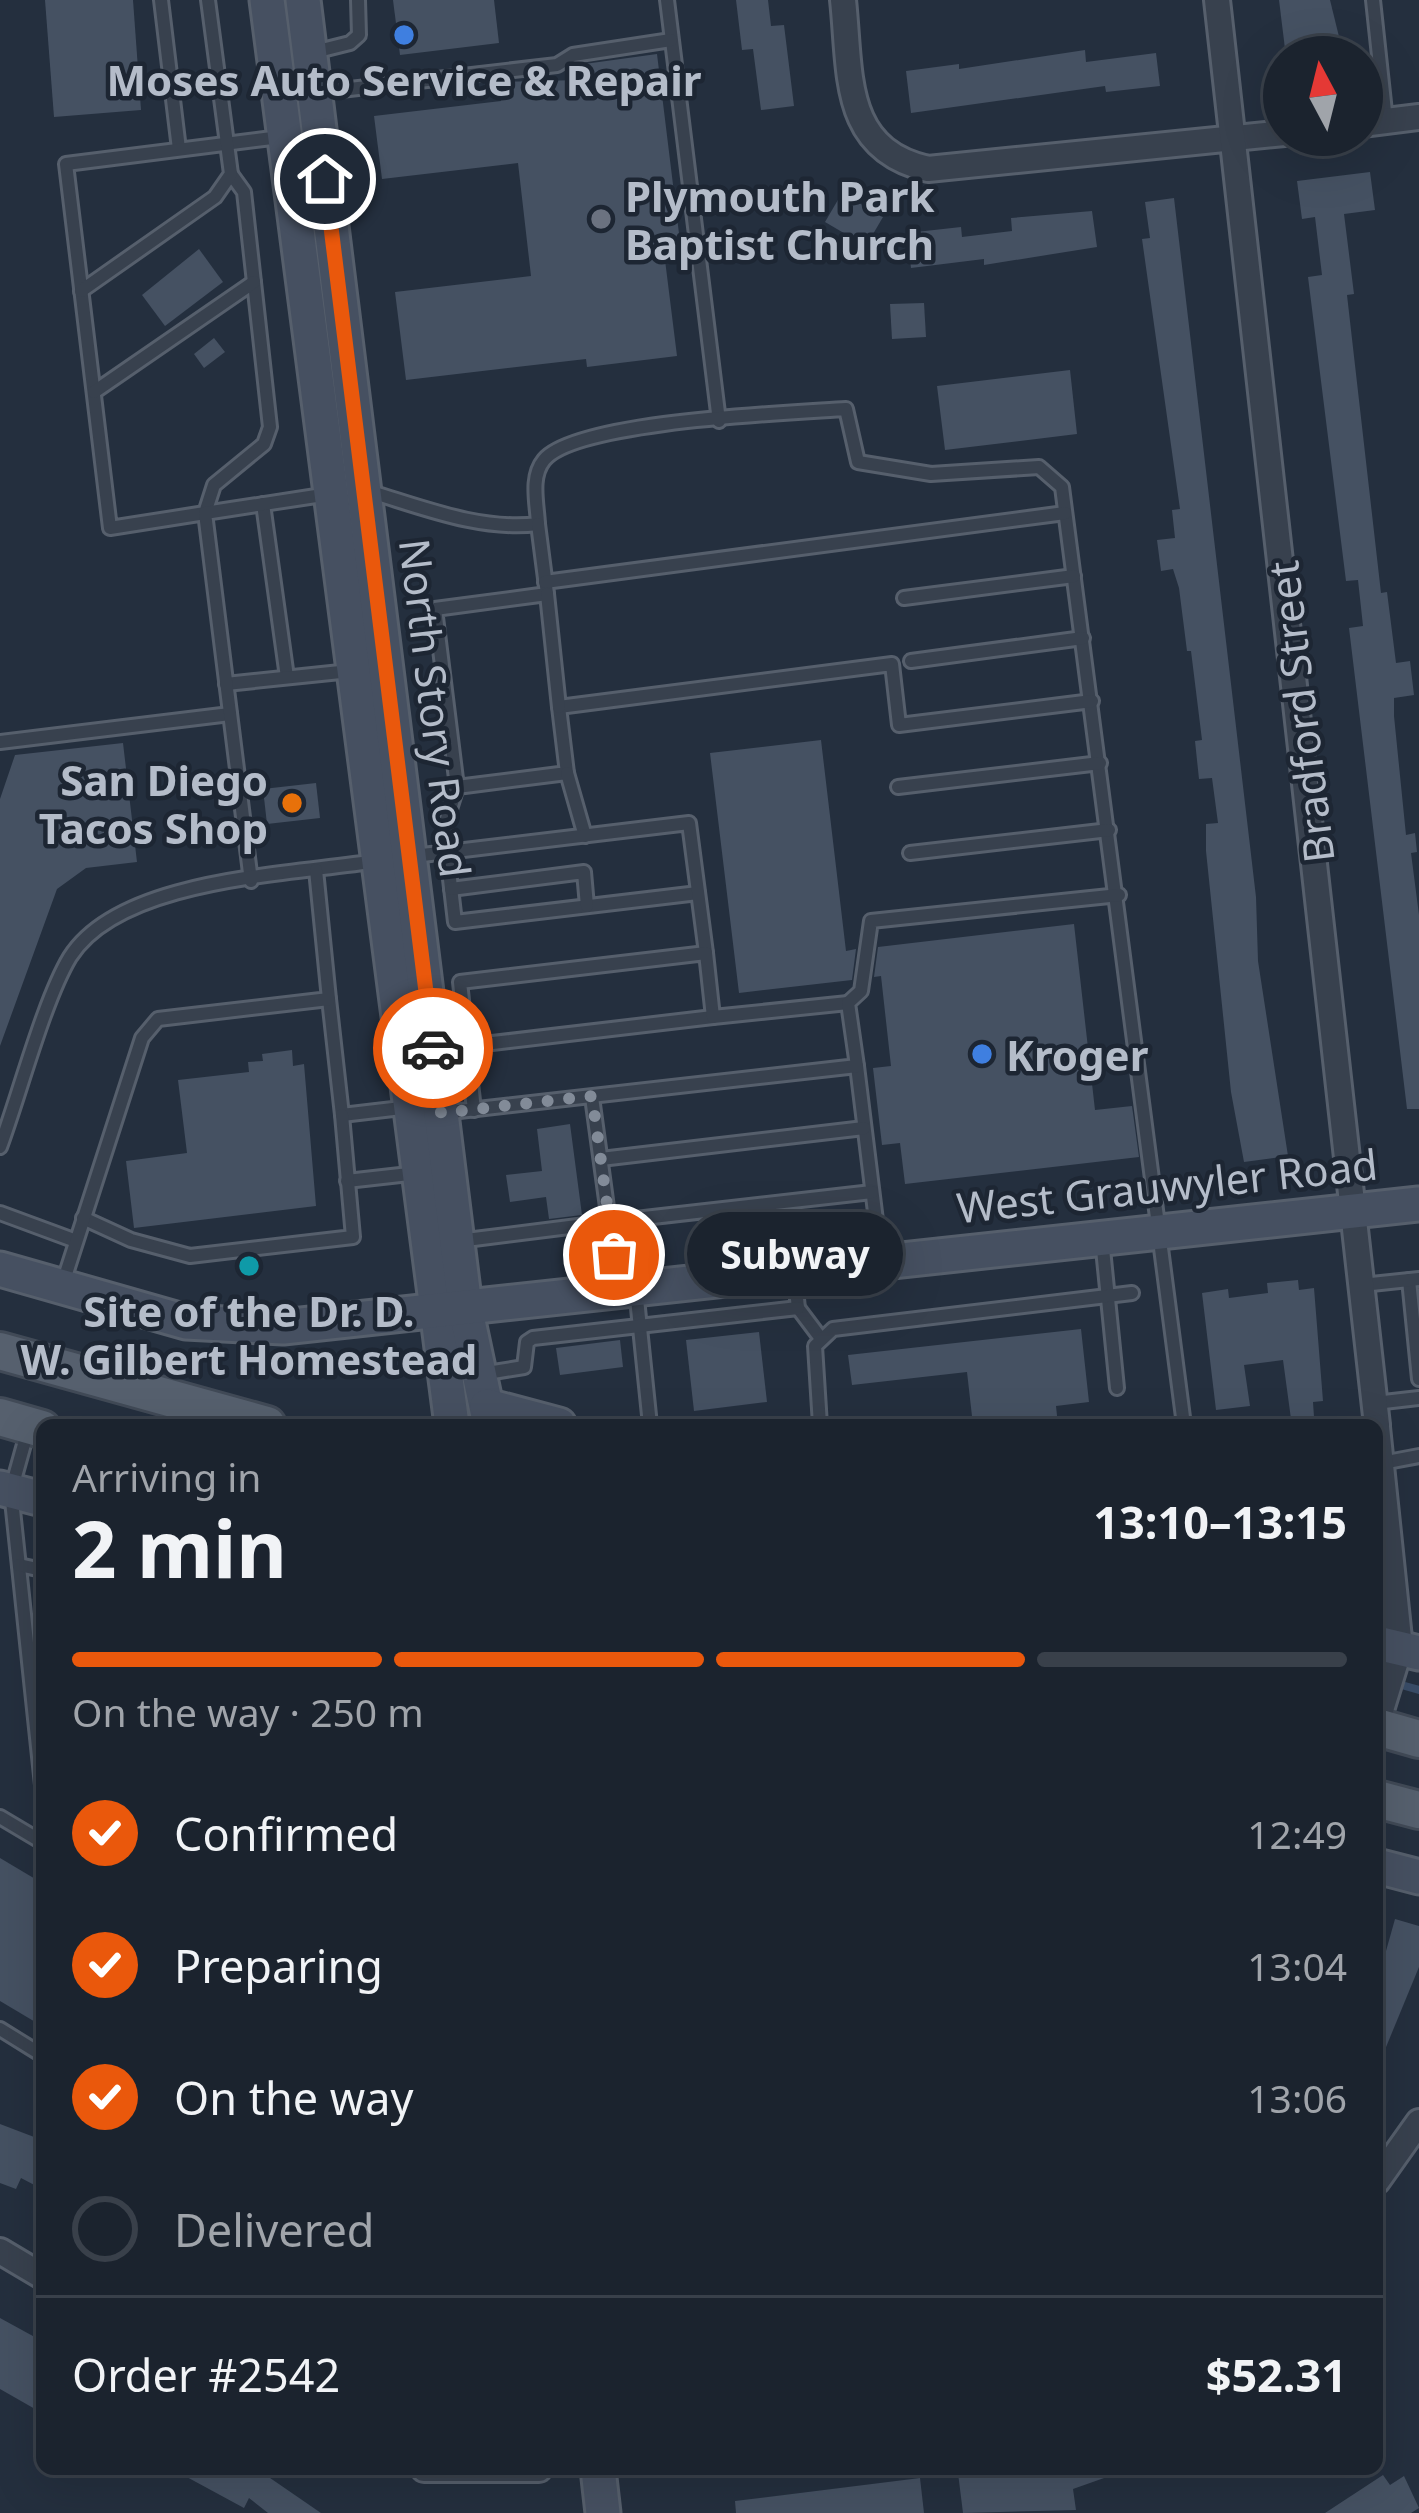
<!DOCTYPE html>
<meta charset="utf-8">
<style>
:root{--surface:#1b232e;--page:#282f3a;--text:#f1f3f6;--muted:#a0a4aa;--line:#39404a;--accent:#ea580c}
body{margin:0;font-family:"Noto Sans",sans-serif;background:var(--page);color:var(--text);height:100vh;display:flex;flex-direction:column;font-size:45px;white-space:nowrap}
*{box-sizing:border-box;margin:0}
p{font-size:39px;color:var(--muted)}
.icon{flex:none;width:66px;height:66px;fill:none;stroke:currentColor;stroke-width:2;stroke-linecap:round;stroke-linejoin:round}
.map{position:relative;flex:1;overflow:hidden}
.drawer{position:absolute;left:36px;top:1419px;width:1347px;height:1056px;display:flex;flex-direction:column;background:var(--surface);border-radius:18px;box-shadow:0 12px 48px #0002,0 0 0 3px var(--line)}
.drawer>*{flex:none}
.needle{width:78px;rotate:353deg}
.fabs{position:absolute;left:1263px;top:36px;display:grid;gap:24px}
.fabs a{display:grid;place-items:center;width:120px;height:120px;border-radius:50%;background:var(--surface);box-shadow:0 12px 48px #0002,0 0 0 3px var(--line);font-size:60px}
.pin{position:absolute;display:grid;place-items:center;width:102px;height:102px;color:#fff;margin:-51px;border:6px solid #fff;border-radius:50%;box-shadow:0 3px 12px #0007}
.courier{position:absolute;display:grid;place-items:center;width:120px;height:120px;margin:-60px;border:9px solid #ea580c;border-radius:50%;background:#fff;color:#222;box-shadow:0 3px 15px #0007}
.bubble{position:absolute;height:84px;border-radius:42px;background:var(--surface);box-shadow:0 12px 48px #0002,0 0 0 3px var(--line);font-size:39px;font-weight:700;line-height:84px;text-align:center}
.headline em{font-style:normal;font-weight:700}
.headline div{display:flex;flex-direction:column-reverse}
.headline{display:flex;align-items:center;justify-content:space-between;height:204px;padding:0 36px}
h1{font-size:78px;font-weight:700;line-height:90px}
.bar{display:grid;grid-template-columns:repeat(4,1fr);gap:18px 12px;align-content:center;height:144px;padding:0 36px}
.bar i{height:15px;border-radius:9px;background:var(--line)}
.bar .on{background:var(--accent)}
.bar p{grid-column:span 4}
.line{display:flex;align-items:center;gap:30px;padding:0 36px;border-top:3px solid var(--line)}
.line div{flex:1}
ol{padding:0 36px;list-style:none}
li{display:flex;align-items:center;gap:36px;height:132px}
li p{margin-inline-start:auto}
li .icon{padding:12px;border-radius:50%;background:var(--accent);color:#fff;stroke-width:4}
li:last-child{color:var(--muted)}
li i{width:66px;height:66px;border:6px solid var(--line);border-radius:50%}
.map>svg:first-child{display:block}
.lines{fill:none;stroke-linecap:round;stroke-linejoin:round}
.stream{stroke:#394c67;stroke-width:8}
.building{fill:#455162}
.lane-casing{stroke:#565f6c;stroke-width:18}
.street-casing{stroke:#565f6c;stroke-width:30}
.secondary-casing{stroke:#565f6c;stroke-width:39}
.primary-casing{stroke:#414a57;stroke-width:42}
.lane{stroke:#38414e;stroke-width:12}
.street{stroke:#38414e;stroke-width:24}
.secondary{stroke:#465061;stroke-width:33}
.primary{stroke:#56606e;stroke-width:36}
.done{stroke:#828b98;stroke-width:12;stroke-dasharray:0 21.6}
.route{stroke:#ea580c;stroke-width:15}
.shop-dot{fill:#3f7fe0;stroke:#1d2633;stroke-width:4.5}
.worship-dot{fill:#6b7280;stroke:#1d2633;stroke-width:4.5}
.food-dot{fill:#e8710a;stroke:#1d2633;stroke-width:4.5}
.culture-dot{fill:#0f9aa8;stroke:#1d2633;stroke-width:4.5}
.labels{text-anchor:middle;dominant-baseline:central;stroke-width:9;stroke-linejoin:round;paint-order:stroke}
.poi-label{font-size:42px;font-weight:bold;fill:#b4bcc9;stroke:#1d2633}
.street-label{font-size:42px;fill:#b4bcc9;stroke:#1d2633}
</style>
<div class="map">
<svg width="1419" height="2513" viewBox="0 0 1419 2513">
<rect width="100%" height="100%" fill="#242f3e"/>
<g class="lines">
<polyline class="stream" points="1405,1686 1419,1690"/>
</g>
<g class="building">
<polygon points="45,0 133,0 141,110 54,117"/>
<polygon points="393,0 494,0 499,43 400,55"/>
<polygon points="736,0 768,0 771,26 784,25 794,106 761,110 753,49 742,50"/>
<polygon points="1279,0 1330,0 1344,57 1286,57"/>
<polygon points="1085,50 1086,62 1156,53 1160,86 1106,92 1105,86 911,113 906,71 959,64 959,69"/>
<polygon points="657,54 682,258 665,260 677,356 587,367 586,359 406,380 395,292 531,276 518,163 382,179 374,116 501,101 499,82 579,80 577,65"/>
<polygon points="1370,172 1375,210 1344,214 1354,294 1347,295 1381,593 1387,592 1396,663 1410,661 1414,695 1394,698 1394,716 1406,835 1415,833 1417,852 1411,853 1419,915 1419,1109 1407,1109 1349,628 1363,626 1358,580 1346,581 1308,277 1322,275 1315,217 1302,219 1297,181"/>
<polygon points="842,193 883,217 866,246 825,222"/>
<polygon points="1174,198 1256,897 1258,961 1288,1156 1244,1162 1231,1092 1206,851 1206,824 1218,823 1212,778 1199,779 1195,741 1202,740 1191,651 1187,651 1179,588 1173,569 1161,571 1157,540 1175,538 1172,510 1180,509 1142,239 1150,238 1145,202"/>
<polygon points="1092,211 1097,247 984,265 984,259 911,268 907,233 961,227 962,237 1012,231 1011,218"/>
<polygon points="199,249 223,282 165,326 142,295"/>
<polygon points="924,303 926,337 892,339 890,304"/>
<polygon points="214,338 225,352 204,368 194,354"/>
<polygon points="1070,370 1077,434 945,450 937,386"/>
<polygon points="821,740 846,951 856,949 852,980 739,993 710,753"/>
<polygon points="123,743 137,862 86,868 57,889 0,1046 0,799 15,755"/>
<polygon points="316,783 320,818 267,824 263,789"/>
<polygon points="1074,924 1095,1110 1132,1106 1139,1157 905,1184 900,1143 882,1145 873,1068 891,1066 881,976 874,977 878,947"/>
<polygon points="292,1050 293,1066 304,1064 316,1206 134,1228 126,1161 187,1153 178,1080 249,1072 248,1062 263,1061 262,1054"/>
<polygon points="570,1124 582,1215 549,1219 546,1197 510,1202 506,1175 542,1171 537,1129"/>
<polygon points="1298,1280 1299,1290 1314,1288 1323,1401 1313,1402 1314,1417 1291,1419 1283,1360 1244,1365 1250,1406 1216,1410 1202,1293 1228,1289 1229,1298 1268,1293 1267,1283"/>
<polygon points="1081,1329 1089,1402 1056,1406 1058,1425 973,1425 967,1372 852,1385 848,1355"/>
<polygon points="759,1332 767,1402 694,1411 686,1340"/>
<polygon points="620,1340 623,1367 560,1375 556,1348"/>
<polygon points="0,1858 42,1883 42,2026 0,2001"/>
<polygon points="1395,1919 1419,1926 1419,1967 1377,2069 1377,1983"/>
<polygon points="0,2124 42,2140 42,2189 21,2178 16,2189 0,2183"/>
<polygon points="0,2318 42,2341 42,2413 0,2389"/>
<polygon points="172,2469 257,2469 321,2513 268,2513 249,2498 244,2508"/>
<polygon points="990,2469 1121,2469 1121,2472 1073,2489 1076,2510 963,2513 958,2473"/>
<polygon points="1383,2475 1390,2485 1404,2476 1419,2508 1411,2513 1325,2513"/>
<polygon points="920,2478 924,2513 736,2513 735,2501"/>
</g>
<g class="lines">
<defs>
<g id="lane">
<polyline points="161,0 179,149"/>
<polyline points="667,0 719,421"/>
<polyline points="1373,0 1386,121"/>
<polyline points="310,53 350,43 359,35 358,0"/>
<polyline points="315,93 557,65 573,55 671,40"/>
<polyline points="231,174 244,192 270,427 264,444 214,485 205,513 110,528 66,164 280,137"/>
<polyline points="81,291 215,197 231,174 208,0"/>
<polyline points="94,392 254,282"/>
<path d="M371 492C424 508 481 531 538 524 537 503 530 477 544 460 576 421 789 413 846 409L858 462 931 474 1039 467 1062 487 1184 1425"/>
<polyline points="263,504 287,677"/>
<polyline points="538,524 547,594 435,609 457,787 567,773 559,707 892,664 899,725 1092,701"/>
<polyline points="545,582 1065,513"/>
<polyline points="547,594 559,707"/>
<polyline points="904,598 1074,576"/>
<polyline points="911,661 1083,638"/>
<polyline points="226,684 350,671"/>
<polyline points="0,742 230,714"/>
<polyline points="567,773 585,836"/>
<polyline points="457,787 444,828 455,922 698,893"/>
<polyline points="898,787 1100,763"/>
<polyline points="910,853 1109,830"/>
<polyline points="414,856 689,823 706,953"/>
<polyline points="251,881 205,513 329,494"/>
<polyline points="451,889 584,872 587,906"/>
<polyline points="329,999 342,1115 410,1107"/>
<polyline points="467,1046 713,1017"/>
<polyline points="857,1066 881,1261"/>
<polyline points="592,1097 609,1222 872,1192"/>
<polyline points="474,1110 460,982 706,953 713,1017 848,1003"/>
<polyline points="442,1113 857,1066 848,1003 861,991 871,921 1119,895"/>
<path d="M0 1147C19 1096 44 1000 70 957 120 878 289 875 376 861"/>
<polyline points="601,1159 864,1128"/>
<polyline points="347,1181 418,1173"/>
<polyline points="0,1213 76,1241"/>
<polyline points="83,1218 131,1240 190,1256 353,1237 342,1115"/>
<polyline points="1102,1239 1117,1388"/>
<polyline points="458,1241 609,1222 619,1289"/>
<polyline points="794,1272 798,1308 819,1336"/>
<polyline points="1409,1280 1419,1379"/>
<polyline points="1362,1285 1419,1279"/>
<polyline points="62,1286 142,1038 158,1019 329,999 316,870"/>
<polyline points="636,1289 650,1425"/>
<polyline points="481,1374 524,1367 527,1342 533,1338 798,1308"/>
<polyline points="1375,1403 1419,1398"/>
<polyline points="820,1425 815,1346 833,1329 1132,1293"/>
<polyline points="28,1430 11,1491 42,1785"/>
<polyline points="1382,1463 1419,1456"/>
<polyline points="19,1565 42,1570"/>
<polyline points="0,1817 42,1842"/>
<polyline points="0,2029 42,2055"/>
</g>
<g id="street">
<path d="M843 0C851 74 841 149 928 169L1284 133"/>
<polyline points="1217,0 1377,1425"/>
<polyline points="1362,124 1419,117"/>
<polyline points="1377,1427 1400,1648 1377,1723"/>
<polyline points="1377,2181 1419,2122"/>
<polyline points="0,2251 42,2276"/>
<polyline points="424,2469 539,2469"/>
</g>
<g id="secondary">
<polyline points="267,0 452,1425"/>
<polyline points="303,0 465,1307 490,1425"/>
<polyline points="0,1269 186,1322 283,1327 1419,1204"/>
<polyline points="487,1406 559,1425"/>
<polyline points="0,1488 42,1499"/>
<polyline points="1377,1643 1419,1653"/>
<polyline points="1377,1866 1419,1877"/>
<polyline points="598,2469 603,2513"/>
</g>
<g id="primary">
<polyline points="0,1351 267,1425"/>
<polyline points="0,1417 42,1429"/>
<polyline points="1377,1727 1419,1739"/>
<polyline points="1377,1799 1419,1810"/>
</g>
</defs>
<use href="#lane" class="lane-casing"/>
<use href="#street" class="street-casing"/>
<use href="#secondary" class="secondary-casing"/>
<use href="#primary" class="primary-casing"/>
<use href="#lane" class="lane"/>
<use href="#street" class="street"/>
<use href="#secondary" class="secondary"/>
<use href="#primary" class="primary"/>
</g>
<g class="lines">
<polyline class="done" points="433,1048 441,1113 592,1096 614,1255"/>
<polyline class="route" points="325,179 433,1048"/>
</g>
<g class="shop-dot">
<circle cx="404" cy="35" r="12"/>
<circle cx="982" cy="1054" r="12"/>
</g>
<circle class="worship-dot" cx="601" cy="219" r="12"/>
<circle class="food-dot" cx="292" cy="803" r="12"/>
<circle class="culture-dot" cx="249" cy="1266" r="12"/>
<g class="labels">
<g class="poi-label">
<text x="404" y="79">Moses Auto Service &amp; Repair</text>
<text x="625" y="195" text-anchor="start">Plymouth Park<tspan x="625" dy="48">Baptist Church</tspan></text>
<text x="268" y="779" text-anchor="end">San Diego<tspan x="268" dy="48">Tacos Shop</tspan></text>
<text x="1006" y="1054" text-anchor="start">Kroger</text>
<text x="249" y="1310">Site of the Dr. D.<tspan x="249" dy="48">W. Gilbert Homestead</tspan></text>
</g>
<g class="street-label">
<text transform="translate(436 708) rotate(83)">North Story Road</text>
<text transform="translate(1300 712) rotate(-97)">Bradford Street</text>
<text transform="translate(1167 1185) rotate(-6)">West Grauwyler Road</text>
</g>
</g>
</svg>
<div class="fabs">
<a><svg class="needle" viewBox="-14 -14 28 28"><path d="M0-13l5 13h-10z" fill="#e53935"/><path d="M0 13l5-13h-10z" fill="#a0a4aa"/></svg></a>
</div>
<div class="pin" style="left:614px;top:1255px;background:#ea580c"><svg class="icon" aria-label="bag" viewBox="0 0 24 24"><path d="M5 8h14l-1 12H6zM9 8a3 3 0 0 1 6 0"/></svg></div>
<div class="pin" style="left:325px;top:179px;background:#1f2937"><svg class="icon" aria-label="home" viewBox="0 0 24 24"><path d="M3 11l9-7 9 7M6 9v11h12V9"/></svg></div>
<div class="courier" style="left:433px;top:1048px"><svg class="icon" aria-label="car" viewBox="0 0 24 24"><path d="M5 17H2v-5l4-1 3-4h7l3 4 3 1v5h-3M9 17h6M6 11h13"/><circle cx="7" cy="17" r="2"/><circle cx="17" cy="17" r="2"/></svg></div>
<div class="bubble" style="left:687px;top:1212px;width:216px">Subway</div>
<section class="drawer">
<div class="headline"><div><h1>2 min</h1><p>Arriving in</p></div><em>13:10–13:15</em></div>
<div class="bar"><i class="on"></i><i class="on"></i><i class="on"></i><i></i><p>On the way · 250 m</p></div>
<ol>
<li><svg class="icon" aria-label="check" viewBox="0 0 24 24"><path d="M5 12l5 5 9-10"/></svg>Confirmed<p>12:49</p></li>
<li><svg class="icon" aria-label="check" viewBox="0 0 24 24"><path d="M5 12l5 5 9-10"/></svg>Preparing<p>13:04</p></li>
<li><svg class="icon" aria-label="check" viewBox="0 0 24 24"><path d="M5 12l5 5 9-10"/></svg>On the way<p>13:06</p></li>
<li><i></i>Delivered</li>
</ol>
<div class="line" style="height:156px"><div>Order #2542</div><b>$52.31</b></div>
</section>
</div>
